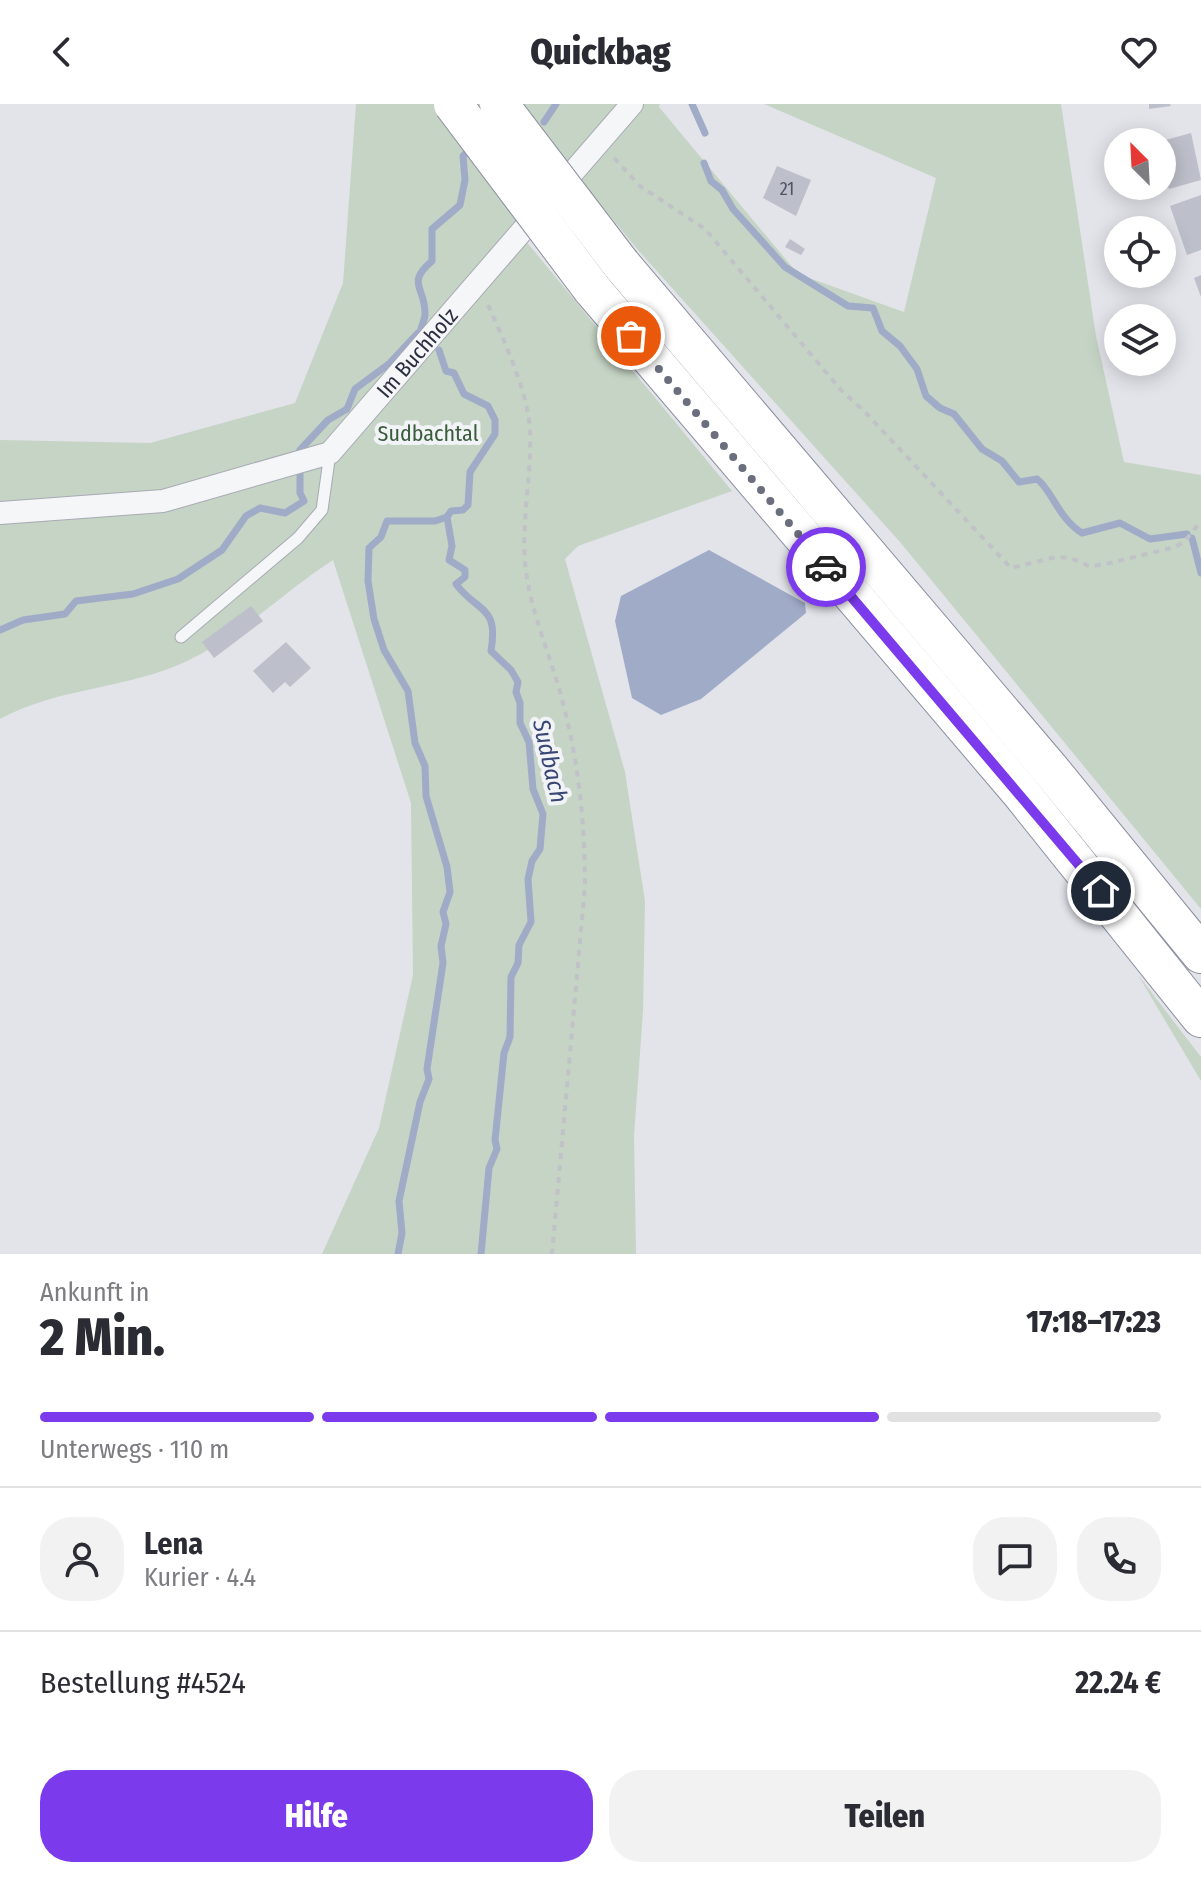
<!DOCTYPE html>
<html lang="de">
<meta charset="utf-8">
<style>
:root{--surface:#fff;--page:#f2f2f3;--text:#2b2b33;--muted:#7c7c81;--line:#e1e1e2;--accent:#7c3aed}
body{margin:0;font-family:"Fira Sans Condensed",sans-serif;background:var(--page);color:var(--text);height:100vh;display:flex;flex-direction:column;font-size:30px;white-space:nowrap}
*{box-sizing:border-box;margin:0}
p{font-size:26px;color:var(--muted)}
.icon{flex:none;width:44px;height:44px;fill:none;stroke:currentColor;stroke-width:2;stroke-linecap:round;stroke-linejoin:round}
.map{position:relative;height:1150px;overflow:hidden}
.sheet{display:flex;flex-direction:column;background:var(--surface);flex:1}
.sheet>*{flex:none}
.needle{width:52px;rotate:336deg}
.tools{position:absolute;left:1104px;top:24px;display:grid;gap:16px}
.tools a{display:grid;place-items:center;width:72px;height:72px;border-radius:50%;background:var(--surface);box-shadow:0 4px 20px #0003;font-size:40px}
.pin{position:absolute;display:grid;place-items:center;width:68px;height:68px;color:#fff;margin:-34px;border:4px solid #fff;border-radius:50%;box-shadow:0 2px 8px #0007}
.courier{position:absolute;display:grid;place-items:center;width:80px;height:80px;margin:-40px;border:6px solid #7c3aed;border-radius:50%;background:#fff;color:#222;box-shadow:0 2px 10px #0007}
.headline em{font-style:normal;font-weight:800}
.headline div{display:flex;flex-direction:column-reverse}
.headline{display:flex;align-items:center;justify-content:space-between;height:136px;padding:0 40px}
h1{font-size:52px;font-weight:800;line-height:60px}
.bar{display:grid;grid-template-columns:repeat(4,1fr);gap:12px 8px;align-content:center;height:96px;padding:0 40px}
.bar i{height:10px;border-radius:6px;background:var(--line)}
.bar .active{background:var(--accent)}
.bar p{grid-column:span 4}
.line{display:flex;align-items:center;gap:20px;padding:0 40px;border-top:2px solid var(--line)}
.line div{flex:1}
.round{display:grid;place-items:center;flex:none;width:84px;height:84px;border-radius:32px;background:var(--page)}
.button{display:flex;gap:16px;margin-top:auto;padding:16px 40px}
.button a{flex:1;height:92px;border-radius:32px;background:var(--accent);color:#fff;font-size:32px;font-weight:800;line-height:92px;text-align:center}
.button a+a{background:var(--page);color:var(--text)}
header{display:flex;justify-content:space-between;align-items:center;height:104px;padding:0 40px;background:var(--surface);font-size:36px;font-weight:800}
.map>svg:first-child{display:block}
.green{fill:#c5d4c4}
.water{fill:#a0abc8}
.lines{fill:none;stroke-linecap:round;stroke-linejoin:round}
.stream{stroke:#a0abc8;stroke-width:7}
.building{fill:#bdbfca}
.service-casing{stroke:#a8aab4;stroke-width:13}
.minor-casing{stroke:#a8aab4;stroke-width:24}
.trunk-casing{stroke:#8b8fa0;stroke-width:40}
.path{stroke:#c0c2c8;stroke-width:4;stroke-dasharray:6 6;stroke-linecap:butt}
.service{stroke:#f5f6f8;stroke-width:11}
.minor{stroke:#f5f6f8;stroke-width:22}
.trunk{stroke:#fff;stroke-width:38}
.trunk-bridge-casing{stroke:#8b8fa0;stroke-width:40;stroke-linecap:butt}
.trunk-bridge{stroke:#fff;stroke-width:38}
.done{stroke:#6b6e7c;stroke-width:8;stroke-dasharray:0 14.4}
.route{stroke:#7c3aed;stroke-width:10}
.labels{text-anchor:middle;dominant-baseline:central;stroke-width:8;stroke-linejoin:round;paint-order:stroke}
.number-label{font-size:18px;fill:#505363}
.street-label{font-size:22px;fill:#2b2f41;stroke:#f2f3f7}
.park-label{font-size:22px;fill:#395c3a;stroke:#f2f3f7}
.water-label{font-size:24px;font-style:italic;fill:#374673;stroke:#f2f3f7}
</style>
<header><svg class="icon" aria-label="back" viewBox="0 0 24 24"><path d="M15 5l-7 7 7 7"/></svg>Quickbag<svg class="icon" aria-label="heart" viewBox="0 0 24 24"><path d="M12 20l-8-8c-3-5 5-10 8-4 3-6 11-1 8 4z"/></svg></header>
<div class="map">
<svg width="1201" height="1150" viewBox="0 0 1201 1150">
<rect width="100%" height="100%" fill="#e3e4ea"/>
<g class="green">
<path d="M356 0H660L659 3 798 170 904 208 936 74 764 0H1061L1096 232 1124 358 1201 371V805L900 438 638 146 567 60 525 136 732 387 578 442 565 455 625 668 645 797 643 907 634 1032 636 1150H322L379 1024 413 871 411 699 333 456C279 491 236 537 176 562 119 585 55 585 0 615V336L150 339 295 299 343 179Z"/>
<polygon points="1138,871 1201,953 1201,977"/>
</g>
<polygon class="water" points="709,446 805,499 806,509 701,595 661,611 632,594 615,517 621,492"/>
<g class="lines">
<g class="stream">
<polyline points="692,0 705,29"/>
<polyline points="544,18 556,0"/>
<path d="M704 59 711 77 722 86 733 105 785 163 848 202 873 204 882 227 900 242 917 265 926 292 940 304 954 310 982 345 1002 357 1019 378 1037 375C1052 386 1058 414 1082 429L1120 419 1150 435 1187 430"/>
<path d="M420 230C420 225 424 218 425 211 426 183 405 180 432 157V125L460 101 465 76 463 52 472 43"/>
<path d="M439 246 446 267 454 269 464 290 488 302 495 316V330L470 368 468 401 463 406 451 407 447 413 452 442 449 456 465 466V473L456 480C477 509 499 500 491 547L511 566 518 578 516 588 520 599V619L529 638 533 685 543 710 540 745 532 757 528 775 531 818 519 841 518 859 511 873 510 933 504 949 495 1036 497 1045 489 1064 481 1150"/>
<polyline points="300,346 328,316 347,305 355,285 390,259 418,229"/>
<polyline points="1192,434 1201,469"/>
<polyline points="0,526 23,516 65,510 76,497 133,490 178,475 222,446 246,412 260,404 285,409 304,397 300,389 300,370"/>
<polyline points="398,1150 402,1129 399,1097 420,998 429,975 427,965 443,859 441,842 446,820 443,808 450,788 447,763 426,692 425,662 415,639 408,587 384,546 374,515 368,477 369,444 381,433 387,417 435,417 447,413"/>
</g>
</g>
<g class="building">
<polygon points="1149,0 1170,0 1171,2 1149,5"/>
<polygon points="1191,29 1201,76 1169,85 1162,60 1162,37"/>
<polygon points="777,62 811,76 796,112 763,94"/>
<polygon points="1201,91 1201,146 1187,151 1170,102"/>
<polygon points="790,135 805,145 801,151 785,143"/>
<polygon points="1201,171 1201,193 1194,174"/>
<polygon points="251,502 263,517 214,554 202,538"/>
<polygon points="286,538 311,564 290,583 285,578 273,589 253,567"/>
</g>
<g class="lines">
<defs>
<polyline id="service" points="181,533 298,434 322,406 330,349"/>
<g id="minor">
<path id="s1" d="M0 409 163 397 330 349 632 0"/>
</g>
<g id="trunk">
<polyline points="621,160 1050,665 1201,850"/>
<polyline points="592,185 1021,689 1201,914"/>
</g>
</defs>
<use href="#service" class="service-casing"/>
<use href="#minor" class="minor-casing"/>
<use href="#trunk" class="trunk-casing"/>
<g class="path">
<polyline points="614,54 640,82 705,125 841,286 866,309 1011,464 1056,453 1071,454 1089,462 1102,461 1175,443 1185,437 1201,417"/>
<path d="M488 201C504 237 528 287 530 327 532 373 520 422 526 467 531 506 546 541 557 578 577 643 585 714 585 782L552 1150"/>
</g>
<use href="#service" class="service"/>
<use href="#minor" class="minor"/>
<use href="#trunk" class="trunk"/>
<defs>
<g id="trunk-bridge">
<polyline points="453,0 592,185"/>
<polyline points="499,0 621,160"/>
</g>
</defs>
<use href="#trunk-bridge" class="trunk-bridge-casing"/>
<use href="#trunk-bridge" class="trunk-bridge"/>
</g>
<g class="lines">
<polyline class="done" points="631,232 826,463"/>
<polyline class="route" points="826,463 1101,787"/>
</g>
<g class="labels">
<g class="number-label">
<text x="787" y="85">21</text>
</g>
<g class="street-label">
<text stroke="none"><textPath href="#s1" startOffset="470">Im Buchholz</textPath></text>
</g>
<g class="park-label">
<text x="428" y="329">Sudbachtal</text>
</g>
<g class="water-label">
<text transform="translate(550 657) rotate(77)">Sudbach</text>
</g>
</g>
</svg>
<div class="tools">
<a><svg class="needle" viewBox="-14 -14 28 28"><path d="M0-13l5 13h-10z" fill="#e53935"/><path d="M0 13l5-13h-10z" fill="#7c7c81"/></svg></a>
<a><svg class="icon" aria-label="locate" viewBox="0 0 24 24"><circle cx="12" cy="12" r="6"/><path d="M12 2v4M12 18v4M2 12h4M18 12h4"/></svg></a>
<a><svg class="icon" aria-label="layers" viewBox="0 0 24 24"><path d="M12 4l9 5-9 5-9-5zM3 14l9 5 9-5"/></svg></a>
</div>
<div class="pin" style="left:631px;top:232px;background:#ea580c"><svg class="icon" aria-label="bag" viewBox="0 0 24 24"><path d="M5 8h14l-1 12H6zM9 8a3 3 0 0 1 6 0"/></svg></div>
<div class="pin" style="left:1101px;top:787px;background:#1f2937"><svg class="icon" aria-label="home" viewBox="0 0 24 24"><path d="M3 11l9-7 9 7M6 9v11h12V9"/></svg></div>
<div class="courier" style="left:826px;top:463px"><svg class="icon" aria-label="car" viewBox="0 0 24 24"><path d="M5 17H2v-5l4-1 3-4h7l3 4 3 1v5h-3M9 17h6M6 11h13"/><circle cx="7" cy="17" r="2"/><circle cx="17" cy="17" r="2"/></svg></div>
</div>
<section class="sheet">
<div class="headline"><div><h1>2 Min.</h1><p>Ankunft in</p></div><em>17:18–17:23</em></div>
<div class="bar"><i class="active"></i><i class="active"></i><i class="active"></i><i></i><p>Unterwegs · 110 m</p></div>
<div class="line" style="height:144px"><a class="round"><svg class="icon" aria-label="person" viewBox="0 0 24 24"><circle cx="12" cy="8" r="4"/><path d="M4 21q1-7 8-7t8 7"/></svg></a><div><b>Lena</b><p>Kurier · 4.4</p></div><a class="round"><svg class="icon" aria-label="chat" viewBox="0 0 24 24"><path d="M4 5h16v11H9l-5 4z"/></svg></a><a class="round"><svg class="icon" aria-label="phone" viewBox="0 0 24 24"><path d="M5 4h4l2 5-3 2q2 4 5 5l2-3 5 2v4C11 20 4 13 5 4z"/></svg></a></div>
<div class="line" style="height:104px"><div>Bestellung #4524</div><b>22.24 €</b></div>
<div class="button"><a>Hilfe</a><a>Teilen</a></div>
</section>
